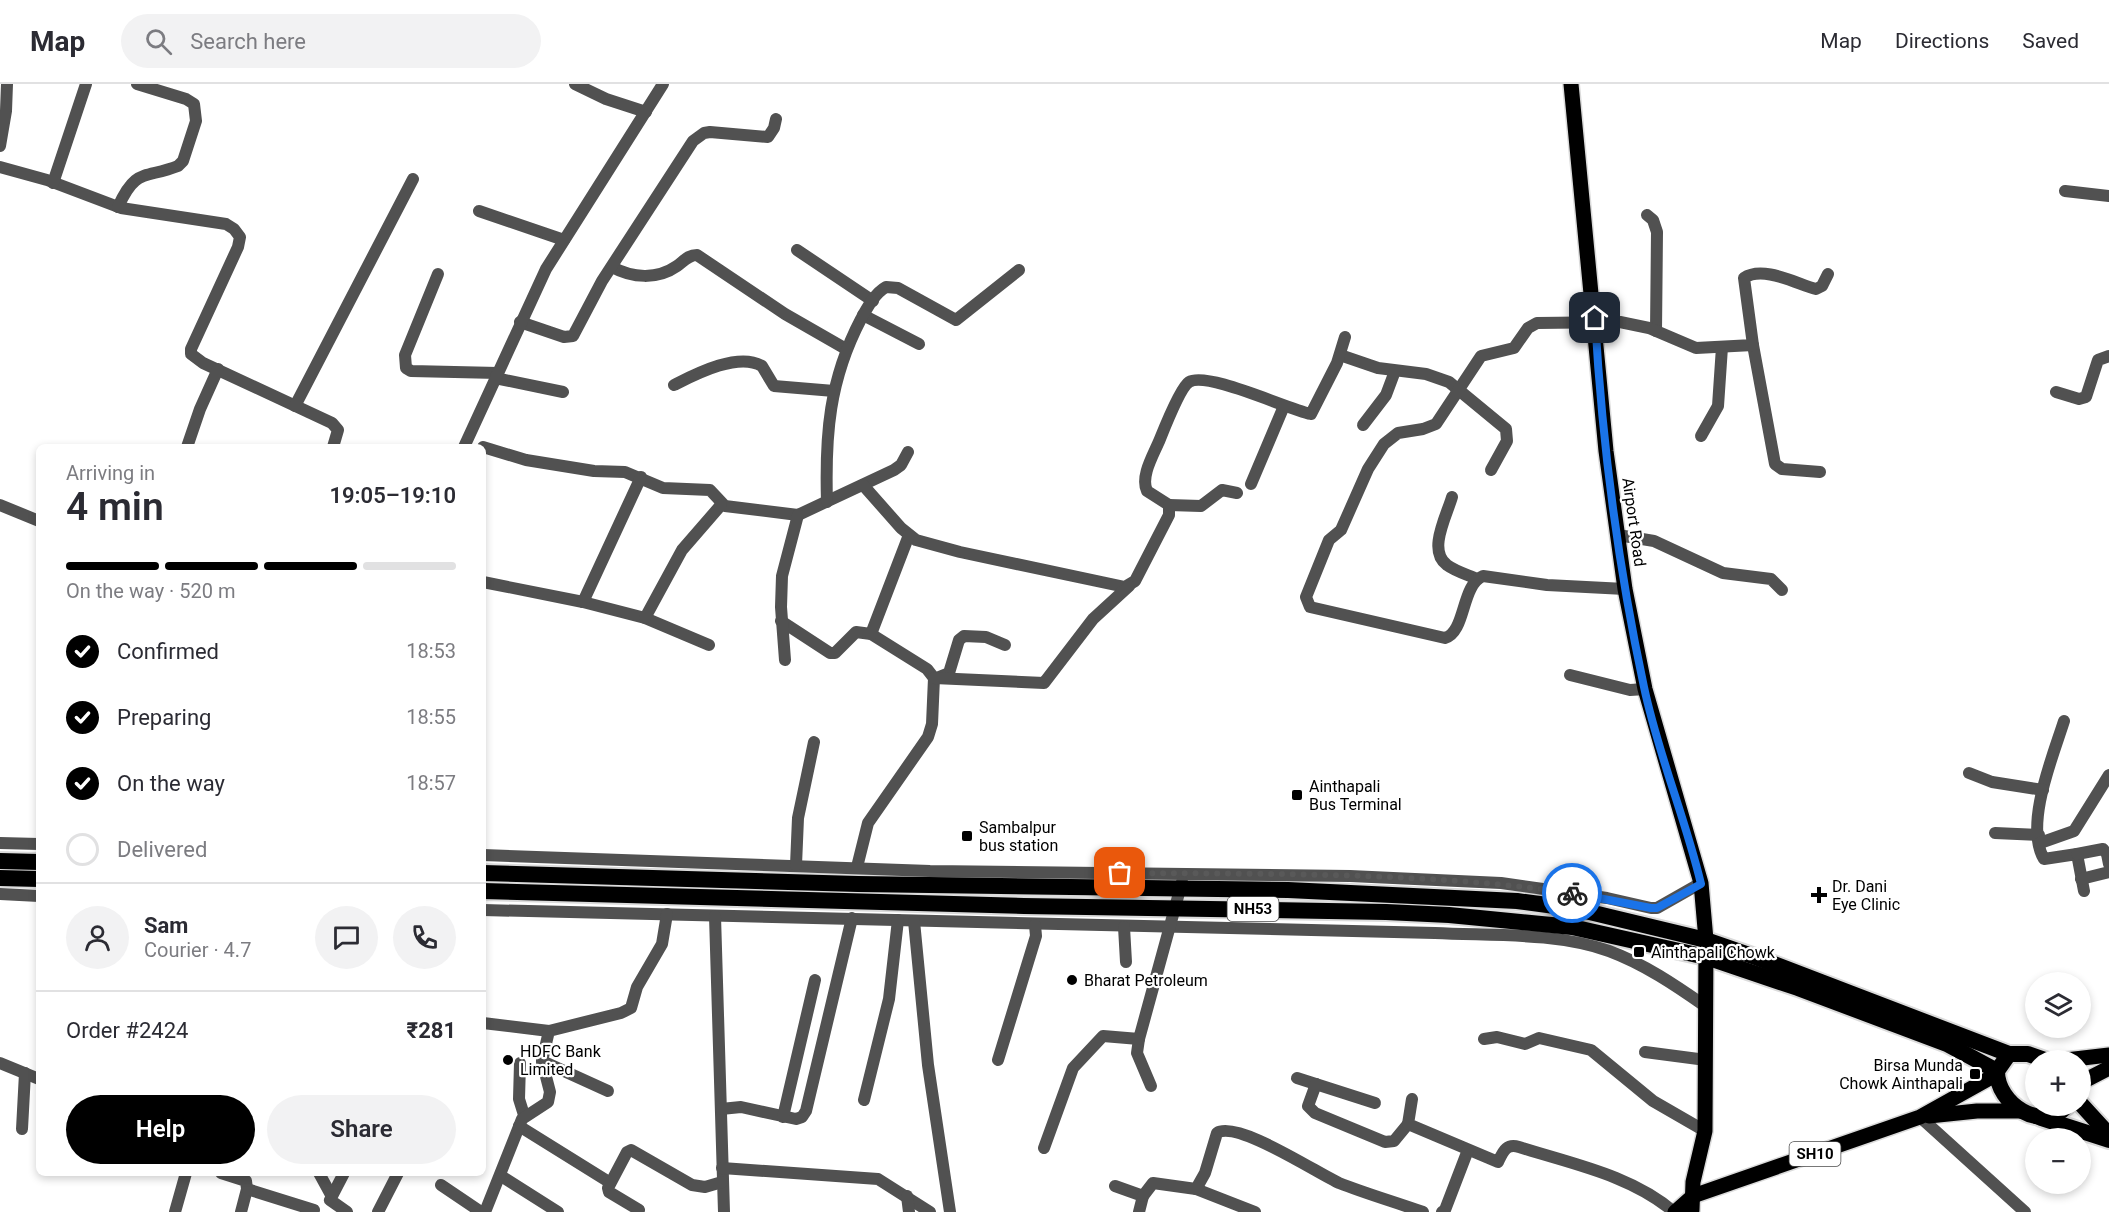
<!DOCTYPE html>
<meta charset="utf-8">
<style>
:root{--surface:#fff;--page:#f2f2f3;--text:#2b2b33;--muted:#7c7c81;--line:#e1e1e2;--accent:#000}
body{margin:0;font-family:Roboto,sans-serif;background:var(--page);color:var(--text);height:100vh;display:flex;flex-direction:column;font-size:22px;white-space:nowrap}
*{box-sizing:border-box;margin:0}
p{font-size:20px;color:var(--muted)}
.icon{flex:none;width:33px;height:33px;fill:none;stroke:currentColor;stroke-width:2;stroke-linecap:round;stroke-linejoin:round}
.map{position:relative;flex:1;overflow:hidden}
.drawer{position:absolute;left:36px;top:360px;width:450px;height:732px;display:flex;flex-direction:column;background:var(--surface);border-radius:9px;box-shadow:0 3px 9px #0003}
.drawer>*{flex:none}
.tools{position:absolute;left:2025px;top:888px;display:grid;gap:12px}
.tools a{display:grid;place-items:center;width:66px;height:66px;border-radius:50%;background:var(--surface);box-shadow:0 3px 9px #0003;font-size:30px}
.pin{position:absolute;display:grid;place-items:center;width:51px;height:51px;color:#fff;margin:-26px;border-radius:12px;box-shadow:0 3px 9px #0006}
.courier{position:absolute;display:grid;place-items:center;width:60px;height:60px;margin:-30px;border:4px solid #1a73e8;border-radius:50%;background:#fff;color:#222;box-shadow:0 2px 8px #0007}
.overview em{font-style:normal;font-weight:600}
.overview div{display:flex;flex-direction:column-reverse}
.overview{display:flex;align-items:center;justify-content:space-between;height:102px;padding:0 30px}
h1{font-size:39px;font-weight:600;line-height:45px}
.bar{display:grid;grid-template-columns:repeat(4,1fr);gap:9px 6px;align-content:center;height:72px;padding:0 30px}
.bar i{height:8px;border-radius:4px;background:var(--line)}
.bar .active{background:var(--accent)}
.bar p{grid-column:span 4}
.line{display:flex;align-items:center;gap:15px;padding:0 30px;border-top:2px solid var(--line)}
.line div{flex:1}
.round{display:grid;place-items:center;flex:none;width:63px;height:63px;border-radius:32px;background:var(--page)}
ol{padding:0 30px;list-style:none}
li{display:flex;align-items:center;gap:18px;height:66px}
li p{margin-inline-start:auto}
li .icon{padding:6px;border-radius:50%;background:var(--accent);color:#fff;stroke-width:4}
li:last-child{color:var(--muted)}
li i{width:33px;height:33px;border:3px solid var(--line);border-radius:50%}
.cta{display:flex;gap:12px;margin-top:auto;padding:12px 30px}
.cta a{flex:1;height:69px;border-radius:36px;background:var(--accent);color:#fff;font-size:24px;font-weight:600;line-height:69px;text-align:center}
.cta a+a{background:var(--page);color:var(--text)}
header{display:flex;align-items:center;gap:36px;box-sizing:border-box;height:84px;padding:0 30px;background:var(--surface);border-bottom:2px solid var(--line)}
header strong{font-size:28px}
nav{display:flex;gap:33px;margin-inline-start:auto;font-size:21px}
.search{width:420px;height:54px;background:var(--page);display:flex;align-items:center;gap:15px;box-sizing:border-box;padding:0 21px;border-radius:33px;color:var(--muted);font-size:22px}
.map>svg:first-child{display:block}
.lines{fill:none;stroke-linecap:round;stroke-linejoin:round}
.major-casing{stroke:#dbdbdb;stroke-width:18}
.highway-casing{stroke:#dbdbdb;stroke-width:20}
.minor{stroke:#515151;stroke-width:12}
.major{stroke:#000;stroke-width:15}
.highway{stroke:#000;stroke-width:16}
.done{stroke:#595959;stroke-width:6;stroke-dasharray:0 10.8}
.route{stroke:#1a73e8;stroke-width:8}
.poi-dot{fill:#000;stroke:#fff;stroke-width:2}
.labels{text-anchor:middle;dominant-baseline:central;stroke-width:4.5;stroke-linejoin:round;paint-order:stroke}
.shield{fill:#fff;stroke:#4c4c4c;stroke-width:1.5}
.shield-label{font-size:15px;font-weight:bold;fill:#000}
.street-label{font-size:16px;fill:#000;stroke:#fff}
.poi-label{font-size:16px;fill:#000;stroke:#fff;text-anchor:start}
</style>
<header>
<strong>Map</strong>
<div class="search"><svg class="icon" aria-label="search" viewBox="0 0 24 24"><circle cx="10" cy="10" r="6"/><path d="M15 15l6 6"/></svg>Search here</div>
<nav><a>Map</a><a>Directions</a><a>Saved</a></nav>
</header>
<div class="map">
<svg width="2109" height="1128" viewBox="0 0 2109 1128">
<rect width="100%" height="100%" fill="#fff"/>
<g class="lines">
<defs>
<g id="major">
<polyline points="1571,0 1606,367 1625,505 1645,605 1701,799 1706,856 1705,1047 1693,1098 1692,1126"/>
<polyline points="2066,976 2109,971"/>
<polyline points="2080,999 2109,984"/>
<polyline points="1929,1032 1977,1027 2021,1027"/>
<polyline points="1675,1128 1693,1112 1920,1033 1997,990"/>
</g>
<g id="highway">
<polyline points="0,777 39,778"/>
<polyline points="483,789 858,800 1288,806 1517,817 1577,825 1706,856 1758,874 2009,970"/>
<polyline points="0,794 39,795"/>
<polyline points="483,807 1024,822 1386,828 1449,831 1572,843 1706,873 1798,904 1947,960 1997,987"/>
<path d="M2045 976 2028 970H2009L1997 987C1997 1020 2041 1049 2067 1022"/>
<polyline points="2080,1019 2109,1051"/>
<polyline points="2041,1034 2109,1056"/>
</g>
</defs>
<use href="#major" class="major-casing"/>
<use href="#highway" class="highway-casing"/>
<g class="minor">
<polyline points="575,0 606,15 646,28"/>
<polyline points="0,62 6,27 7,0"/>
<polyline points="0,83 47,96 121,124 226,140 234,145 240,153 238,163 191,265 191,270 203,279 332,339 338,346 333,363"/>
<polyline points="53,99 86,0"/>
<polyline points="2065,107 2109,112"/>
<path d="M118 123C136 83 145 95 178 82L183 77 196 37 194 20 186 15 137 0"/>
<polyline points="479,127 564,156"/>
<polyline points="1647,131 1653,136 1657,148 1656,247"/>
<polyline points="797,166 873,217"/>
<path d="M612 183C632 194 657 196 677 182 684 177 688 171 697 171L785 230 846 265"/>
<polyline points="438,190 405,271 406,284 411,287 498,289"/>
<polyline points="863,231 919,260"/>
<polyline points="520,238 564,253 573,252 602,197 693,57 704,49 710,48 768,53 774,44 776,35"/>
<polyline points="1753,261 1775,380 1782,385 1820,388"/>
<polyline points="1340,271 1378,284 1426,290 1449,298 1506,345 1507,357 1491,386"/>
<polyline points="495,294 563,308"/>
<path d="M674 301C696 290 738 268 762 282L774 302 834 307"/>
<polyline points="2056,308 2079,315 2086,313 2098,276 2109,272"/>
<polyline points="295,322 413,95"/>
<polyline points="1363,341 1386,311 1395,287"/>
<polyline points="1701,352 1718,322 1722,263"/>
<polyline points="187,363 200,325 218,285"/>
<polyline points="464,363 546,185 663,0"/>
<polyline points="483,363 526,376 594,387 625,388 663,404 710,406 725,422 798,431 894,386 901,381 908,368"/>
<polyline points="1251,400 1284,322"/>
<path d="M863 401 901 444 916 456 960 468 1125 503 1135 497 1169 431V421L1147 407C1140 392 1154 370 1160 355 1164 345 1181 303 1189 298 1207 287 1287 325 1311 330L1337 279 1345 253"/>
<path d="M1452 413C1447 431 1427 467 1447 481 1455 487 1468 491 1477 495"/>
<path d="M827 418C825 351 829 296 861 235 867 224 875 209 886 203L898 204 956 236 1019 186"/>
<polyline points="0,421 39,437"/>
<polyline points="1169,421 1201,422 1222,406 1237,409"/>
<polyline points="1618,451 1654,457 1723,489 1771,495 1782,506"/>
<polyline points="483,498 583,518 645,534 709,561"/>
<path d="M1625 505 1547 501 1483 492C1461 501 1466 548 1445 554L1310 523 1306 513 1329 456 1341 446 1368 385 1384 360 1398 349 1423 345 1436 340 1481 272 1514 264 1528 244 1537 239 1620 238 1649 244 1696 264 1753 261 1744 194C1763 181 1797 200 1816 205L1822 202 1828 190"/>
<polyline points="583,518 641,393"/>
<polyline points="645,534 682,466 721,421"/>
<polyline points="781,537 830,569 835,569 856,548 871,550 927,585 934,594 932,640 928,653 868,739 857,783"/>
<polyline points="871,550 909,451"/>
<polyline points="785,576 781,523 782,492 798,431"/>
<polyline points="1570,591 1630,606 1645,605"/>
<polyline points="939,593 949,589 959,556 964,552 986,553 1005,561"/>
<polyline points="934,594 1044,599 1093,535 1129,502"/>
<path d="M2064 637C2053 672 2024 741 2044 775L2077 770 2084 807"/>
<polyline points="1969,689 1992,698 2043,706"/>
<polyline points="1995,749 2039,751"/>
<polyline points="0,759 39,760"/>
<polyline points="2040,759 2074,747 2109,691"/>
<polyline points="2077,770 2103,765 2107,770 2109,780"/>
<polyline points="483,771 930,787 1350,792 1501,799 1607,814 1651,824 1657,824 1701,799"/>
<polyline points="796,781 798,734 814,658"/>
<polyline points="2081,795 2109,788"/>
<polyline points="0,810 39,812"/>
<path d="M483 826 1435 849C1492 852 1555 848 1609 867 1644 880 1675 901 1705 922"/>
<polyline points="715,832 724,1128"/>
<polyline points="914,837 928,981 950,1128"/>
<polyline points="1124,843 1126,878"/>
<polyline points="483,939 549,947"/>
<polyline points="1139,955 1137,969 1151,1002"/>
<polyline points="1484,955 1497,953 1525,960 1539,954 1591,966 1653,1017 1705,1047"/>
<polyline points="1645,968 1706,976"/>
<polyline points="998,976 1036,852 1035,841"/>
<polyline points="542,977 608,1007"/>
<polyline points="0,979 39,995"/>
<polyline points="520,979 519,1015 524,1031"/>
<polyline points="1297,994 1375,1019"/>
<polyline points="1316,1000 1308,1022 1315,1029 1385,1058 1394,1057 1408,1040"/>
<path d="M1412 1015 1408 1040 1498 1078C1503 1068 1506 1059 1519 1063 1572 1080 1631 1091 1674 1128"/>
<polyline points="864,1016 889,915 898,836"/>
<polyline points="721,1025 741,1023 796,1035 802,1033 806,1027 852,834"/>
<polyline points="783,1033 815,896"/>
<polyline points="1920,1033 2025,1128"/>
<polyline points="519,1042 609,1098"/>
<polyline points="22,1045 25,989"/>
<polyline points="1044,1064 1073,984 1103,952 1139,955 1182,798"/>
<polyline points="722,1084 878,1095 930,1128"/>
<polyline points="221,1089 246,1097 247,1105 241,1128"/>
<polyline points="319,1089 331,1111"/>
<polyline points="344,1089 330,1116 347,1128"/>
<polyline points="501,1092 558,1128"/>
<polyline points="441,1101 481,1128"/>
<polyline points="1115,1102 1143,1112 1139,1128"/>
<polyline points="247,1105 314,1126"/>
<polyline points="1196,1105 1255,1128"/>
<polyline points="907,1112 909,1128"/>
<path d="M1143 1112 1153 1099 1196 1105 1205 1089 1217 1049C1237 1036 1317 1089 1339 1099 1367 1110 1395 1118 1423 1128"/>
<polyline points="639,1126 609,1108 608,1104 627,1068 631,1066 692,1101 705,1103 722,1098"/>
<polyline points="175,1128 186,1089"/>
<polyline points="378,1128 398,1089"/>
<polyline points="485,1128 522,1035 548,1018 550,1008 542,977 549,947 621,929 631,924 637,903 662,860 667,830"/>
<polyline points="1442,1128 1445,1126 1468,1066"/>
</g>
<use href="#major" class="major"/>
<use href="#highway" class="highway"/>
</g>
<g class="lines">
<path class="done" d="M1120 789C1270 790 1423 788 1572 809"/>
<path class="route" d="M1572 809 1651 824H1657L1701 800C1685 733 1658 670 1644 603 1618 482 1602 358 1595 234"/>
</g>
<g class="poi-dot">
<rect x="1291" y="705" width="12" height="12" rx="3"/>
<rect x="961" y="746" width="12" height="12" rx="3"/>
<path d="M1816 802h6v6h6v6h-6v6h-6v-6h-6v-6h6z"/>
<rect x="1633" y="862" width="12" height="12" rx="3"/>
<circle cx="1072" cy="896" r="6"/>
<circle cx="508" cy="976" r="6"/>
<rect x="1969" y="984" width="12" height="12" rx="3"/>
</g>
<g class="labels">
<g class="shield">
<rect x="1227.5" y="813" width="51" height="24" rx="4.5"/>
<rect x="1789.5" y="1058" width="51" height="24" rx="4.5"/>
</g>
<g class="shield-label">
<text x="1253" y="825">NH53</text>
<text x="1815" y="1070">SH10</text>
</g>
<g class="street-label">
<text transform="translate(1634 438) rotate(82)">Airport Road</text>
</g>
<g class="poi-label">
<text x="1309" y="702">Ainthapali<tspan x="1309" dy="18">Bus Terminal</tspan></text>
<text x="979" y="743">Sambalpur<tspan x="979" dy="18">bus station</tspan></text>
<text x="1832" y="802">Dr. Dani<tspan x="1832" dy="18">Eye Clinic</tspan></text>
<text x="1651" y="868">Ainthapali Chowk</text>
<text x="1084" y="896">Bharat Petroleum</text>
<text x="520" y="967">HDFC Bank<tspan x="520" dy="18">Limited</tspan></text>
<text x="1963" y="981" text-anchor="end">Birsa Munda<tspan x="1963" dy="18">Chowk Ainthapali</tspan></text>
</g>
</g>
</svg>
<div class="tools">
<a><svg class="icon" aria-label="layers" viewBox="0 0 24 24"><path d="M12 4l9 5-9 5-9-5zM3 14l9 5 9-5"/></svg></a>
<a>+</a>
<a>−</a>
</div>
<div class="pin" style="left:1120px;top:789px;background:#ea580c"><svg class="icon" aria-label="bag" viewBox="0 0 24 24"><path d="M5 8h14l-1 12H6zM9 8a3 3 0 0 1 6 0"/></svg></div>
<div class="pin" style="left:1595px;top:234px;background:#1f2937"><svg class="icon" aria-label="home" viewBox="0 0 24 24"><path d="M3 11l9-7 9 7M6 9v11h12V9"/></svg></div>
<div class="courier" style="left:1572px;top:809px"><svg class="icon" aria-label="bike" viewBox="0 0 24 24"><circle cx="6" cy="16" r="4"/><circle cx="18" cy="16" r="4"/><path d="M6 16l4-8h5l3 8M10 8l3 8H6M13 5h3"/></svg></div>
<section class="drawer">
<div class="overview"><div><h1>4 min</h1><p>Arriving in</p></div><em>19:05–19:10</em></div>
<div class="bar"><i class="active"></i><i class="active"></i><i class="active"></i><i></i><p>On the way · 520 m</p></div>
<ol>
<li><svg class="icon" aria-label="check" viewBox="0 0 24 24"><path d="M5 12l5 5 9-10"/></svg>Confirmed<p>18:53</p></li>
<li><svg class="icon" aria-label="check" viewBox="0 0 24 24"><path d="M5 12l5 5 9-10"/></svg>Preparing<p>18:55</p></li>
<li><svg class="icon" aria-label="check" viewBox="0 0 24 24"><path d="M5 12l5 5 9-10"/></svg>On the way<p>18:57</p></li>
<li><i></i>Delivered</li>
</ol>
<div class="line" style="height:108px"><a class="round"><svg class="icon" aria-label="person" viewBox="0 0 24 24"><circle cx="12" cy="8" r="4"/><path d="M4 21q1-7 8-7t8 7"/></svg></a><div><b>Sam</b><p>Courier · 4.7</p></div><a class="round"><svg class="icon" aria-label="chat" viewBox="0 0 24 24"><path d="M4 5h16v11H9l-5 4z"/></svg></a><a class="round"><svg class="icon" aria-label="phone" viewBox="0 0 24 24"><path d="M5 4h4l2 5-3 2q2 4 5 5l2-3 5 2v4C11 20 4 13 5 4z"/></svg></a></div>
<div class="line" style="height:78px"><div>Order #2424</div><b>₹281</b></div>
<div class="cta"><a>Help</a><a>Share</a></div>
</section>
</div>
